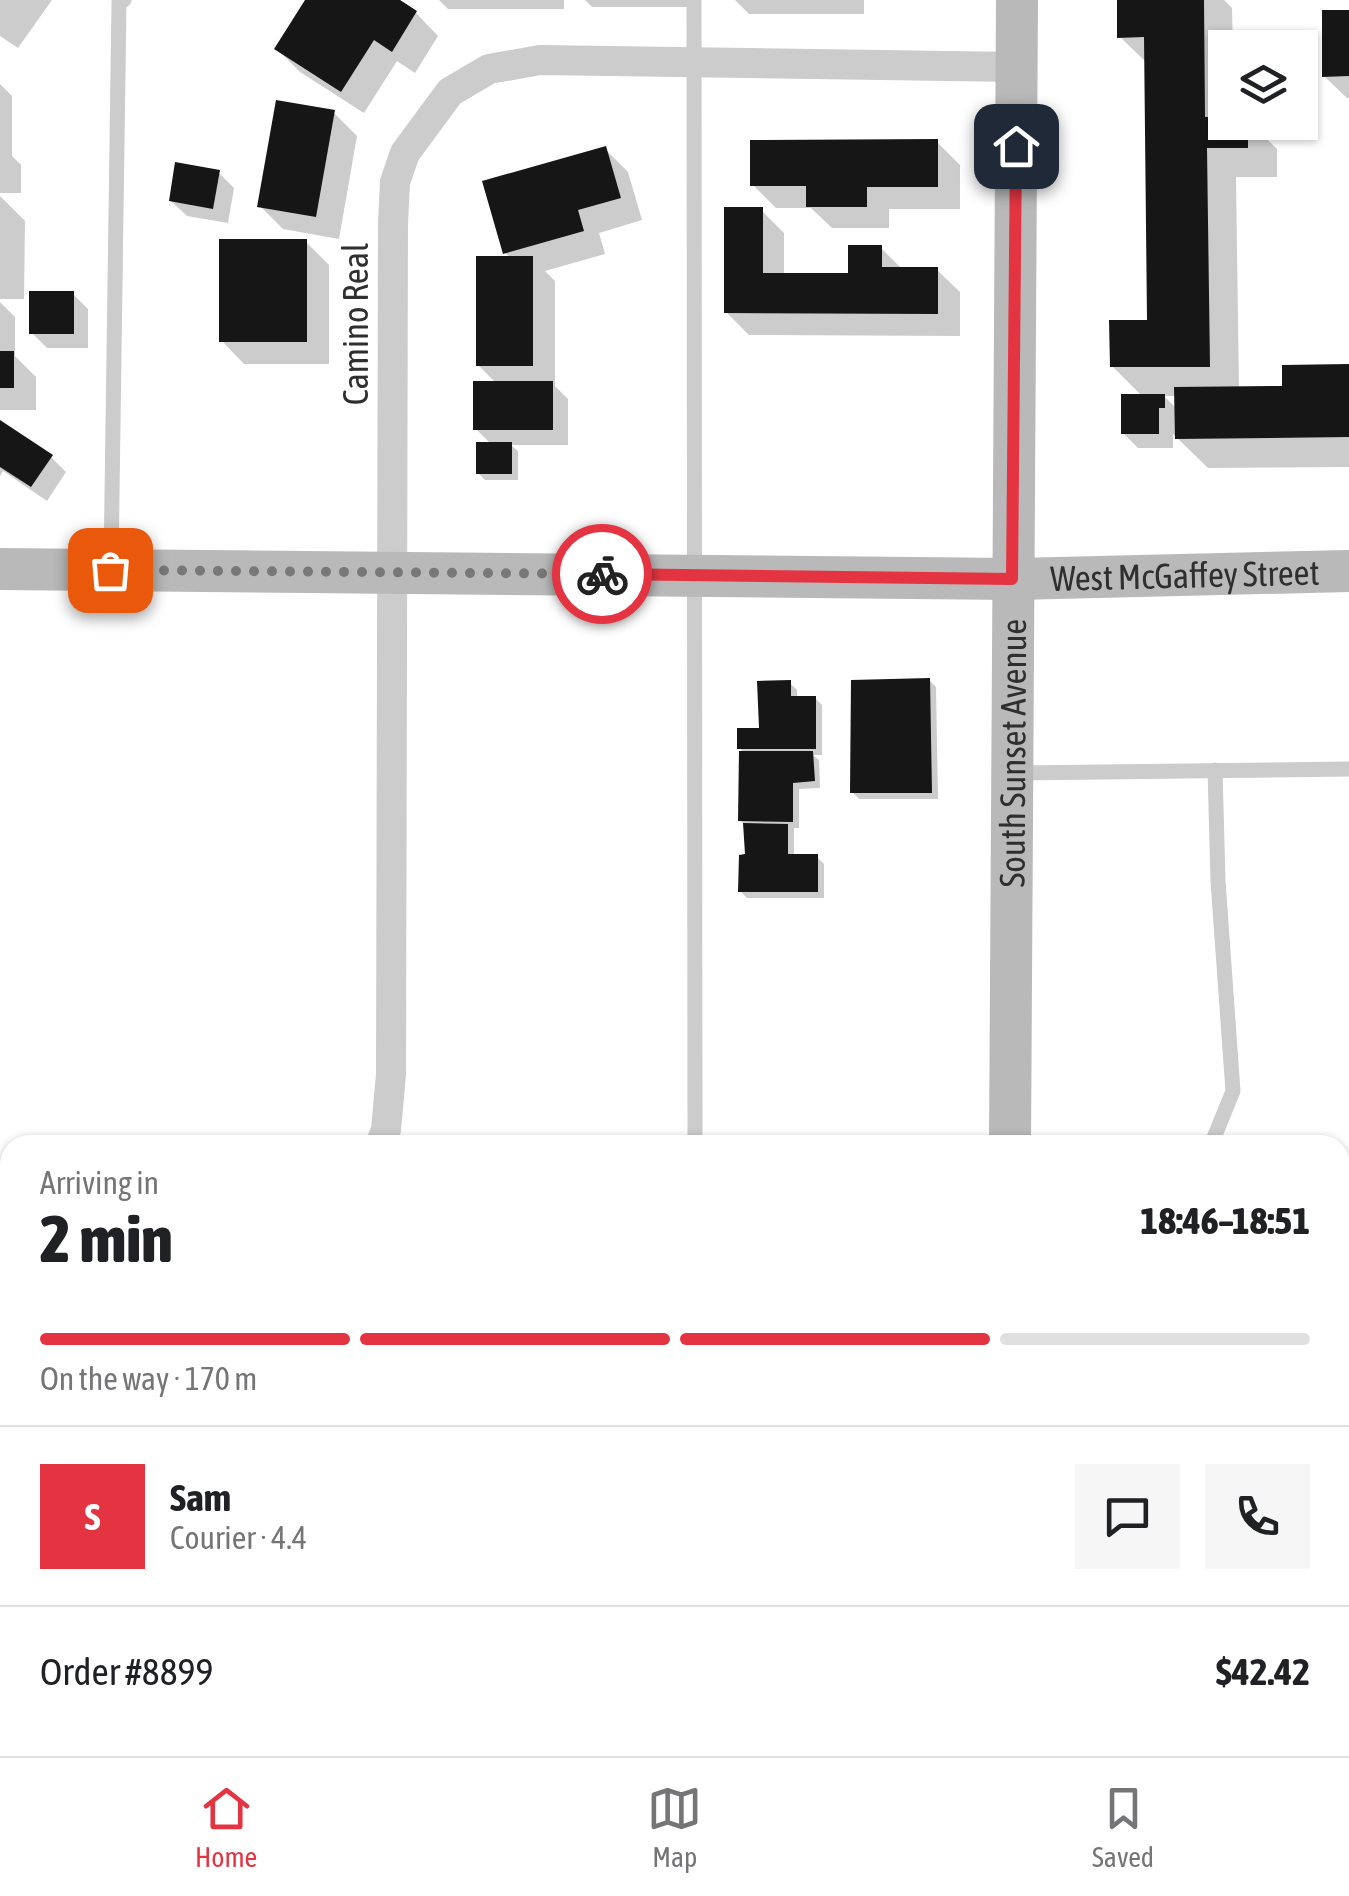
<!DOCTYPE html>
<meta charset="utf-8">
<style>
:root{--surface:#fff;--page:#f6f6f6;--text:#202124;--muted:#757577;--line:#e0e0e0;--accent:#e43442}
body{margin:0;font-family:"Asap Condensed",sans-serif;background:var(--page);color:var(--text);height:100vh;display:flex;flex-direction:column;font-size:38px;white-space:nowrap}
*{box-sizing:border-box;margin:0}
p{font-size:32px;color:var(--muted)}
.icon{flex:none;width:55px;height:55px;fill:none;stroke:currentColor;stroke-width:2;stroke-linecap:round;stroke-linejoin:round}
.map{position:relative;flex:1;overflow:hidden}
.sheet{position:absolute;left:0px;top:1135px;width:1350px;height:622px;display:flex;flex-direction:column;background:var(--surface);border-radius:30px 30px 0 0;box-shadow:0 2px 8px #0004}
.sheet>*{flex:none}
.fabs{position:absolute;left:1208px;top:30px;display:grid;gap:20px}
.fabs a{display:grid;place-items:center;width:110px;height:110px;border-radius:0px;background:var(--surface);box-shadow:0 2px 8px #0004;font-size:50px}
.pin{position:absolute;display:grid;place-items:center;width:85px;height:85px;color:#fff;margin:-42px;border-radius:20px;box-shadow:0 5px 15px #0006}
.courier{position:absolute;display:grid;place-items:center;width:100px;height:100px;margin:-50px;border:8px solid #e43442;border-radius:50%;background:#fff;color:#222;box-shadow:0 2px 12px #0007}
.overview em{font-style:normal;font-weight:800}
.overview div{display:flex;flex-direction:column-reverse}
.overview{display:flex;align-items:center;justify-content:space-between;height:170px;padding:0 40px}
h1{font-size:65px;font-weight:800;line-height:75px}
.bar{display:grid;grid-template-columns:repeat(4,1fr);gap:15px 10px;align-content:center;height:120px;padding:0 40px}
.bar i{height:12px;border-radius:8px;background:var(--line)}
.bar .current{background:var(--accent)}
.bar p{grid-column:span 4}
.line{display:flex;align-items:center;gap:25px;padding:0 40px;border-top:2px solid var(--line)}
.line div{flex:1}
.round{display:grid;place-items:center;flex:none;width:105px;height:105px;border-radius:0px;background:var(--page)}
.tab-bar{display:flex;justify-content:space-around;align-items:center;height:140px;border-top:2px solid var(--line);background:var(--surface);font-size:28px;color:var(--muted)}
.tab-bar a{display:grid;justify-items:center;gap:5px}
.tab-bar .current{color:var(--accent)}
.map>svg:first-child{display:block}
.shadow{fill:#0003;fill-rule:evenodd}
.building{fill:#161616}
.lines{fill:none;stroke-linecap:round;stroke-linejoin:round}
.service{stroke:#ccc;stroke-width:15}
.minor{stroke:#ccc;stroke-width:30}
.secondary{stroke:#b9b9b9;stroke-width:42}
.done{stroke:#787878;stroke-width:10;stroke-dasharray:0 18}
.route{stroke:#e43442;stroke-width:12}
.labels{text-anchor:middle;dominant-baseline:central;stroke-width:10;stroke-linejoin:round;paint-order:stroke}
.street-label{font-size:35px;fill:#2f2f2f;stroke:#fff}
</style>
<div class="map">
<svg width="1349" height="1756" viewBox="0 0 1349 1756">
<rect width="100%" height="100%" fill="#fff"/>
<g class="shadow">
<polygon points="0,0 52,0 18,48 0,36"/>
<polygon points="308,0 395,0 416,13 438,36 415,73 397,61 364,113 300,72 277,49"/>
<polygon points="439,0 564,0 564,9 448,9"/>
<polygon points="585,0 692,0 692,7 592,7"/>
<polygon points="735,0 864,0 864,14 749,14"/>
<path d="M1119 0H1224L1232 8 1233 48H1225V122H1250L1277 149V177H1236L1239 389 1285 388 1349 367V467L1208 468 1173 434V448H1138L1123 433 1142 396 1112 366 1149 322 1147 63 1120 37ZM1164 396H1177V409Z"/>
<polygon points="1349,12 1349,98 1347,98 1324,76"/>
<polygon points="0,84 12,96 12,156 21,165 21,193 0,193"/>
<polygon points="334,113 357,136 339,239 283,229 260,206"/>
<polygon points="937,142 960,165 960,209 889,209 889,228 832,228 811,208 776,208 753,185"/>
<polygon points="605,149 628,172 642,220 599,233 605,254 545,271 555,281 555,386 568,399 568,445 511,445 518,451 518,480 485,480 478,473 491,444 476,429 497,384 478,365 511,258 505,253"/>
<polygon points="219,173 234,188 228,223 187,216 171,201"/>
<polygon points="0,196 25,221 24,299 0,299"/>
<polygon points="761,210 784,233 784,276 851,276 881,248 903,270 937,270 960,292 960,336 749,335 726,312"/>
<polygon points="306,242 329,265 329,364 244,364 222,341"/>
<polygon points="73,294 88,309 88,348 47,348 32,333"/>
<polygon points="0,302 15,317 15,356 36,377 36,410 0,410"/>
<polygon points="0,423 51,457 66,472 47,501 3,471 0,476"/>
<polygon points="929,680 936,687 938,799 859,799 852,792"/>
<polygon points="790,683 797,690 797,698 815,698 822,705 822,755 813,755 819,760 820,788 799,789 799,828 794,828 794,856 817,857 824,864 824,898 747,898 740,891 748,857 745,825 740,820 745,753 739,748 761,730"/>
</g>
<g class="building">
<polygon points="305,0 400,0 417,11 392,52 374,40 341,92 274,49"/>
<polygon points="1117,0 1204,0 1205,117 1225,117 1225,122 1248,122 1248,148 1207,148 1210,367 1110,367 1109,320 1147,320 1144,37 1117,38"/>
<polygon points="1322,10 1349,10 1349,76 1322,77"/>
<polygon points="276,100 335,110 316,217 257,207"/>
<polygon points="938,139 938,187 867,187 867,207 806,207 806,186 750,186 750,140"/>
<polygon points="606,146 621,198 578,210 584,231 503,254 482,181"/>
<polygon points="175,162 220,170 213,209 169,201"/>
<polygon points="724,207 763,207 763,273 848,273 848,245 882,245 882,267 938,267 938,314 724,313"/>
<rect x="219" y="239" width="88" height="103"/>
<rect x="476" y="256" width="57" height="110"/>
<rect x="29" y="291" width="45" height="43"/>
<rect x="0" y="351" width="14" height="37"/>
<polygon points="1349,364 1349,437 1175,439 1174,387 1282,386 1282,365"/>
<rect x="473" y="381" width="80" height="49"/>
<polygon points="1121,394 1165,394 1165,408 1159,408 1159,434 1121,434"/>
<polygon points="0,420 53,455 31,487 0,467"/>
<rect x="476" y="442" width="36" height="32"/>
<polygon points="930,678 932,793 850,793 851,680"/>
<polygon points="791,680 791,696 816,696 816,749 737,749 737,728 759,728 757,681"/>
<polygon points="739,751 813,751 815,781 793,783 793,822 738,821"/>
<polygon points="743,823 788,824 788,854 818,854 818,892 738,892 739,855 745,854"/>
</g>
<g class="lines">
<g class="service">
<polyline points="694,0 695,1145"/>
<polyline points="111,566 119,2 124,0"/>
<polyline points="1015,773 1349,769"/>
<polyline points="1211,1145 1233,1091 1218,881 1215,770"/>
</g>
<g class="minor">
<polyline points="380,1145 386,1130 391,1074 393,223 395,182 405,153 450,92 489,69 540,60 1016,67"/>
<polyline points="1340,1384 1349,1384"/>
</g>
<g class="secondary">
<path id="s1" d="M0 569 1012 579 1349 571"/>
<path id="s2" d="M1010 1145 1017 0"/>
<polyline points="1010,1748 1010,1756"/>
</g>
</g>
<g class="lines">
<polyline class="done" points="110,570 602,574"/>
<polyline class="route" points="602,574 1012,579 1016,146"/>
</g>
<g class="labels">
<g class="street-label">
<text transform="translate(355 324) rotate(-90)">Camino Real</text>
<text stroke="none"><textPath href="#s1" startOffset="1185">West McGaffey Street</textPath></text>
<text stroke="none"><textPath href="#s2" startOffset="392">South Sunset Avenue</textPath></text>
</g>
</g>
</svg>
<div class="fabs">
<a><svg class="icon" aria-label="layers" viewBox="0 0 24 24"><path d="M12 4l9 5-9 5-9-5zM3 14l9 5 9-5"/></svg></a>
</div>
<div class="pin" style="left:110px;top:570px;background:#ea580c"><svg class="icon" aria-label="bag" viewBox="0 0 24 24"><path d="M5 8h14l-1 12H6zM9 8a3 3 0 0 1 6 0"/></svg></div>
<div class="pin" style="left:1016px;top:146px;background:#1f2937"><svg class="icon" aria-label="home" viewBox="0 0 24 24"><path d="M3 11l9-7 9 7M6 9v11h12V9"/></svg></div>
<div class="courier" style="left:602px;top:574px"><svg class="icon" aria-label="bike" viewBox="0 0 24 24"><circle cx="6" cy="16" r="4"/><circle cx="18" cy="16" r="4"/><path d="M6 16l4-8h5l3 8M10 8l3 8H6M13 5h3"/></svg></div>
<section class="sheet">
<div class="overview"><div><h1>2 min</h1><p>Arriving in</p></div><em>18:46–18:51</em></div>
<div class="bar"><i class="current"></i><i class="current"></i><i class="current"></i><i></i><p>On the way · 170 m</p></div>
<div class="line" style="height:180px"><b class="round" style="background:var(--accent);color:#fff">S</b><div><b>Sam</b><p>Courier · 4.4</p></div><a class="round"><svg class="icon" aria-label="chat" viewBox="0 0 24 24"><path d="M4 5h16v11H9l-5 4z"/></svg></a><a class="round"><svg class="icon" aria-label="phone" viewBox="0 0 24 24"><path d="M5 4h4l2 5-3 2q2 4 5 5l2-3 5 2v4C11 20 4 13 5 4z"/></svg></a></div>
<div class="line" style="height:130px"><div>Order #8899</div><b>$42.42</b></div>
</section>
</div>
<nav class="tab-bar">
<a class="current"><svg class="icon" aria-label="home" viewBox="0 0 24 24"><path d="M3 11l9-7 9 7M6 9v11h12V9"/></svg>Home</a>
<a><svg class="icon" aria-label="map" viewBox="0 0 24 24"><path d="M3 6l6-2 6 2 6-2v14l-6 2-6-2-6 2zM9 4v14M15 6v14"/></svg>Map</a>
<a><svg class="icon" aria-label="saved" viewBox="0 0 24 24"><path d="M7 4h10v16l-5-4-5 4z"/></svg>Saved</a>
</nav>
